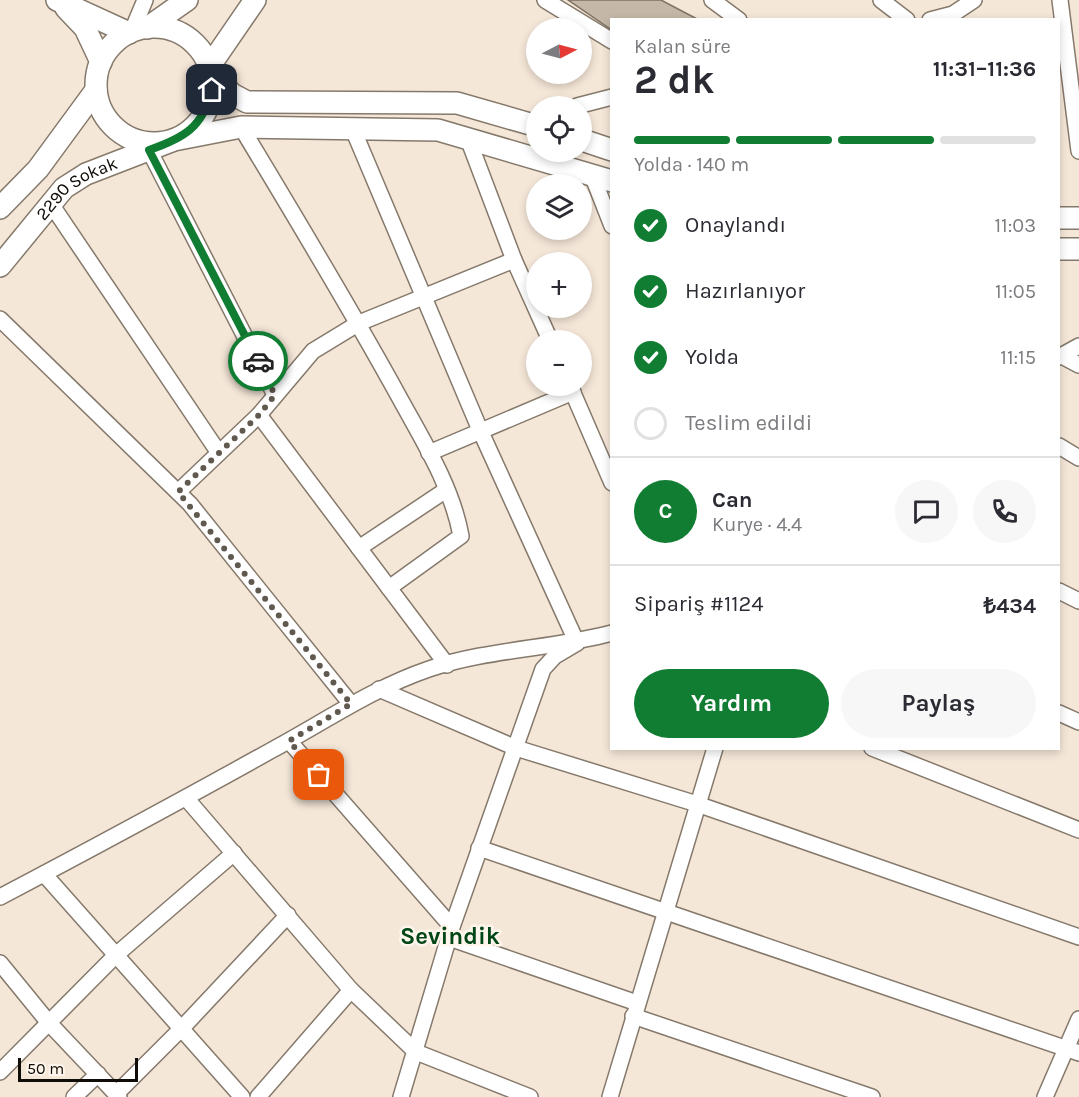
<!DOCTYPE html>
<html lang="tr">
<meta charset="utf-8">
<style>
:root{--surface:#fff;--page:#f7f7f7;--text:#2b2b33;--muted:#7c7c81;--line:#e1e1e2;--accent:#107d32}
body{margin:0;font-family:Karla,sans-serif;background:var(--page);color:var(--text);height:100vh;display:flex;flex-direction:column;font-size:22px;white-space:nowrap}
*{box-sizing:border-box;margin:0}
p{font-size:20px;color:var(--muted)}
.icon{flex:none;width:33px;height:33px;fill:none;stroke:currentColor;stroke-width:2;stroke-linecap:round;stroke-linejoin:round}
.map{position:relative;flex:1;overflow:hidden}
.side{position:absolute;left:610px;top:18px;width:450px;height:732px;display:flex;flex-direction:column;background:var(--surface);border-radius:0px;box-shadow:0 3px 9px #0003}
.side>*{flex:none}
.needle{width:39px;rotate:84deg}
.controls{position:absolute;left:526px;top:18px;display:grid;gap:12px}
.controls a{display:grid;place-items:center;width:66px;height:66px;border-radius:50%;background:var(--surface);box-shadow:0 3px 9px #0003;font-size:30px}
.scale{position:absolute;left:18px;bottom:15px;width:120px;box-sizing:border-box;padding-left:6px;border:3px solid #100c07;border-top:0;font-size:16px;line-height:21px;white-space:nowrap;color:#100c07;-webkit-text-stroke:4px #fef6ec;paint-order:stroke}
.pin{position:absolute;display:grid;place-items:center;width:51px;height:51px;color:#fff;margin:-26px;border-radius:12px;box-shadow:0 3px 9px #0006}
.courier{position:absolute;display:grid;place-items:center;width:60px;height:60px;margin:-30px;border:4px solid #107d32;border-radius:50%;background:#fff;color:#222;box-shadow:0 2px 8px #0007}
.head em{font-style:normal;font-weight:700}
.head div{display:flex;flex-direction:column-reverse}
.head{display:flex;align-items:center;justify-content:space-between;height:102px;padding:0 24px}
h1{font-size:39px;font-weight:700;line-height:45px}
.bar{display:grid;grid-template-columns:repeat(4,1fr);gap:9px 6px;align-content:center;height:72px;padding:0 24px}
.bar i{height:8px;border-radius:4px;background:var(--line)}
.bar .active{background:var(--accent)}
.bar p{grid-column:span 4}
.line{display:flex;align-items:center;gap:15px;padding:0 24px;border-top:2px solid var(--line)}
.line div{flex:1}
.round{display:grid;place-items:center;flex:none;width:63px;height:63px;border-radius:32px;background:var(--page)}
ol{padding:0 24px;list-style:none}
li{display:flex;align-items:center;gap:18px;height:66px}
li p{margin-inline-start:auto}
li .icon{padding:6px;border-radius:50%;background:var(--accent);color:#fff;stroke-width:4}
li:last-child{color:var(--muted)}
li i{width:33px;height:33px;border:3px solid var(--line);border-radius:50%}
.primary-button{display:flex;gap:12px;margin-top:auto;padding:12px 24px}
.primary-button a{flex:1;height:69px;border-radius:36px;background:var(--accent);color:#fff;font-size:24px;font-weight:700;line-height:69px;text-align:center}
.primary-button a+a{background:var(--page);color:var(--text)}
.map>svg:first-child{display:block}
.building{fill:#c4b7a8;stroke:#7f7365;stroke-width:1.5}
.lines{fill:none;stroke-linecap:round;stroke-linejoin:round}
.street-casing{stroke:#85796b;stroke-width:18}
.secondary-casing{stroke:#85796b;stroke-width:24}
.street{stroke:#fff;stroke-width:15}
.secondary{stroke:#fff;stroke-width:21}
.done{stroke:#605950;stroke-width:6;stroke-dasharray:0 10.8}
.route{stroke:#107d32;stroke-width:8}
.labels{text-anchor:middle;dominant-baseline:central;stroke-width:5;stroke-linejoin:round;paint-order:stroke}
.street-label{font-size:18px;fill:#100c07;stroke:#fef6ec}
.district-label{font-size:24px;font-weight:bold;fill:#004617;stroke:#fef6ec}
</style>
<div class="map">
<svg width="1079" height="1097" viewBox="0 0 1079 1097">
<rect width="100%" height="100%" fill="#f5e7d8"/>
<polygon class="building" points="568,0 661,0 699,20 612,20 612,30"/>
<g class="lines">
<defs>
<g id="street">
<polyline points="545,0 612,41"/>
<polyline points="712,0 739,20"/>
<polyline points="881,0 907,20"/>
<polyline points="1060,0 1079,151"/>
<polyline points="930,20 953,14 974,0"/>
<polyline points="132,31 145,0"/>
<polyline points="577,106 612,97"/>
<path d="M241 127C294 215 348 304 398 395 422 439 452 486 461 536L389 588"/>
<polyline points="352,127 480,430 577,643 555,656 543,669 452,927 401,1097"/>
<polyline points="467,136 514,260 550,340"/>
<polyline points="149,150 275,395"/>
<polyline points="592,175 612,226"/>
<polyline points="51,204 219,453"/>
<polyline points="0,319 190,504 351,704"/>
<polyline points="1062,356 1079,365"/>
<polyline points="1059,357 1079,346"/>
<polyline points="570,386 612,483"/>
<polyline points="259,415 447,665"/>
<polyline points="1059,446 1079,458"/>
<polyline points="429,453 573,392"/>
<polyline points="178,492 259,415 313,351 359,323 514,260"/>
<polyline points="359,548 446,490"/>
<polyline points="1059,591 1079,601"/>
<polyline points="379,689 516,748 697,804 1079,937"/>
<polyline points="1059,713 1079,722"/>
<polyline points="289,741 452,927"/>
<polyline points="872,748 1079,830"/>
<polyline points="186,798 351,990 416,1052 530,1097"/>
<polyline points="479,848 1079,1053"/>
<polyline points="44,874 242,1097"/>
<path d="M0 897C91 849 182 800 272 750 324 722 373 688 429 669 488 649 552 649 612 633"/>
<polyline points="449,938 637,1003"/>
<polyline points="0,963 49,1023 119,1097"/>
<polyline points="633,1016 872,1097"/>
<polyline points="0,1072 117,954 234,853"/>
<polyline points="116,1094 182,1028 288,915"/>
<polyline points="74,1097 98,1074"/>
<polyline points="258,1097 351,990"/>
<polyline points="610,1097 715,748"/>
<polyline points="1045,1097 1079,1019"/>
</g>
<g id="secondary">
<polyline points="57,0 129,33"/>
<polyline points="66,8 85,28 101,62"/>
<circle cx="154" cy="85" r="58"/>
<polyline points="147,28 187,0"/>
<polyline points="209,67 255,0"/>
<polyline points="210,70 232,94 247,102 457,103 537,126"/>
<polyline points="582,140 612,150"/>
<polyline points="0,208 38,169 96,90"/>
<polyline points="1059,218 1079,218"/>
<polyline points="1059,249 1079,249"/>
<path id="s1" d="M0 266 64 188 86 174 174 140 241 127 438 130 612 181"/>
</g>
</defs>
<use href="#street" class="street-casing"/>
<use href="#secondary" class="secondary-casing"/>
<use href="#street" class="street"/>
<use href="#secondary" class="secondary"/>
</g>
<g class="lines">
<polyline class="done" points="258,361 275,395 259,415 178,492 351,704 289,741 319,775"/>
<path class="route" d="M212 90C203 127 184 138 149 150L258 361"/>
</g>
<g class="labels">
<g class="street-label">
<text stroke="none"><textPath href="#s1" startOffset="111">2290 Sokak</textPath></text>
</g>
<g class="district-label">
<text x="450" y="936">Sevindik</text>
</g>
</g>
</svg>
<div class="controls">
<a><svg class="needle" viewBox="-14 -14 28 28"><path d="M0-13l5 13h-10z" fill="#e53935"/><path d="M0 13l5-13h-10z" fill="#7c7c81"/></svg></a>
<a><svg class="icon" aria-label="locate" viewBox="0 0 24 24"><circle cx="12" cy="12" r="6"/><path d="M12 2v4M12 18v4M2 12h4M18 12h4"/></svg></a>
<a><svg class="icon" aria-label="layers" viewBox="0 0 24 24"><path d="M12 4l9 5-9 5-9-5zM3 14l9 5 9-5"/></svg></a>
<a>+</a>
<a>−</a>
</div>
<div class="scale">50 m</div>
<div class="pin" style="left:319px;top:775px;background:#ea580c"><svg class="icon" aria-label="bag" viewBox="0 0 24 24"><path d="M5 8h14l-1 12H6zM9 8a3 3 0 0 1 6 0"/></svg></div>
<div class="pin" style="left:212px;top:90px;background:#1f2937"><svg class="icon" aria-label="home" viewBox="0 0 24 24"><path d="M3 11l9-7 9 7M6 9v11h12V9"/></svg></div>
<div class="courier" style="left:258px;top:361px"><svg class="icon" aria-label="car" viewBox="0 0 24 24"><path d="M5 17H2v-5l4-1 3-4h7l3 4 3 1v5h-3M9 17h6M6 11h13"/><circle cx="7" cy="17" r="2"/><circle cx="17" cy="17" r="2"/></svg></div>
<section class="side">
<div class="head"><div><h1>2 dk</h1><p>Kalan süre</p></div><em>11:31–11:36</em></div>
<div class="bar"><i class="active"></i><i class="active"></i><i class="active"></i><i></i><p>Yolda · 140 m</p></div>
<ol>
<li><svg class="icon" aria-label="check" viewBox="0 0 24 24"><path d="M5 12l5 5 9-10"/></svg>Onaylandı<p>11:03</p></li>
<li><svg class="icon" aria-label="check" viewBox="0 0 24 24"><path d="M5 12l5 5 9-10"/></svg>Hazırlanıyor<p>11:05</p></li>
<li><svg class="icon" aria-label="check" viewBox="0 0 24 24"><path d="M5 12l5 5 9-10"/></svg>Yolda<p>11:15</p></li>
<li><i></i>Teslim edildi</li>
</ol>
<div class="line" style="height:108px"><b class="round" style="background:var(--accent);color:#fff">C</b><div><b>Can</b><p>Kurye · 4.4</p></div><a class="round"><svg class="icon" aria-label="chat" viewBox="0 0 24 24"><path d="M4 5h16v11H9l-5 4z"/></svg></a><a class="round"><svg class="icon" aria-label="phone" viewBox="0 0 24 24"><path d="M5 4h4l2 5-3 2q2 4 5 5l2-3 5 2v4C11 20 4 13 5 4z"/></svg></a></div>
<div class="line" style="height:78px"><div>Sipariş #1124</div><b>₺434</b></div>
<div class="primary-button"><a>Yardım</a><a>Paylaş</a></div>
</section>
</div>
